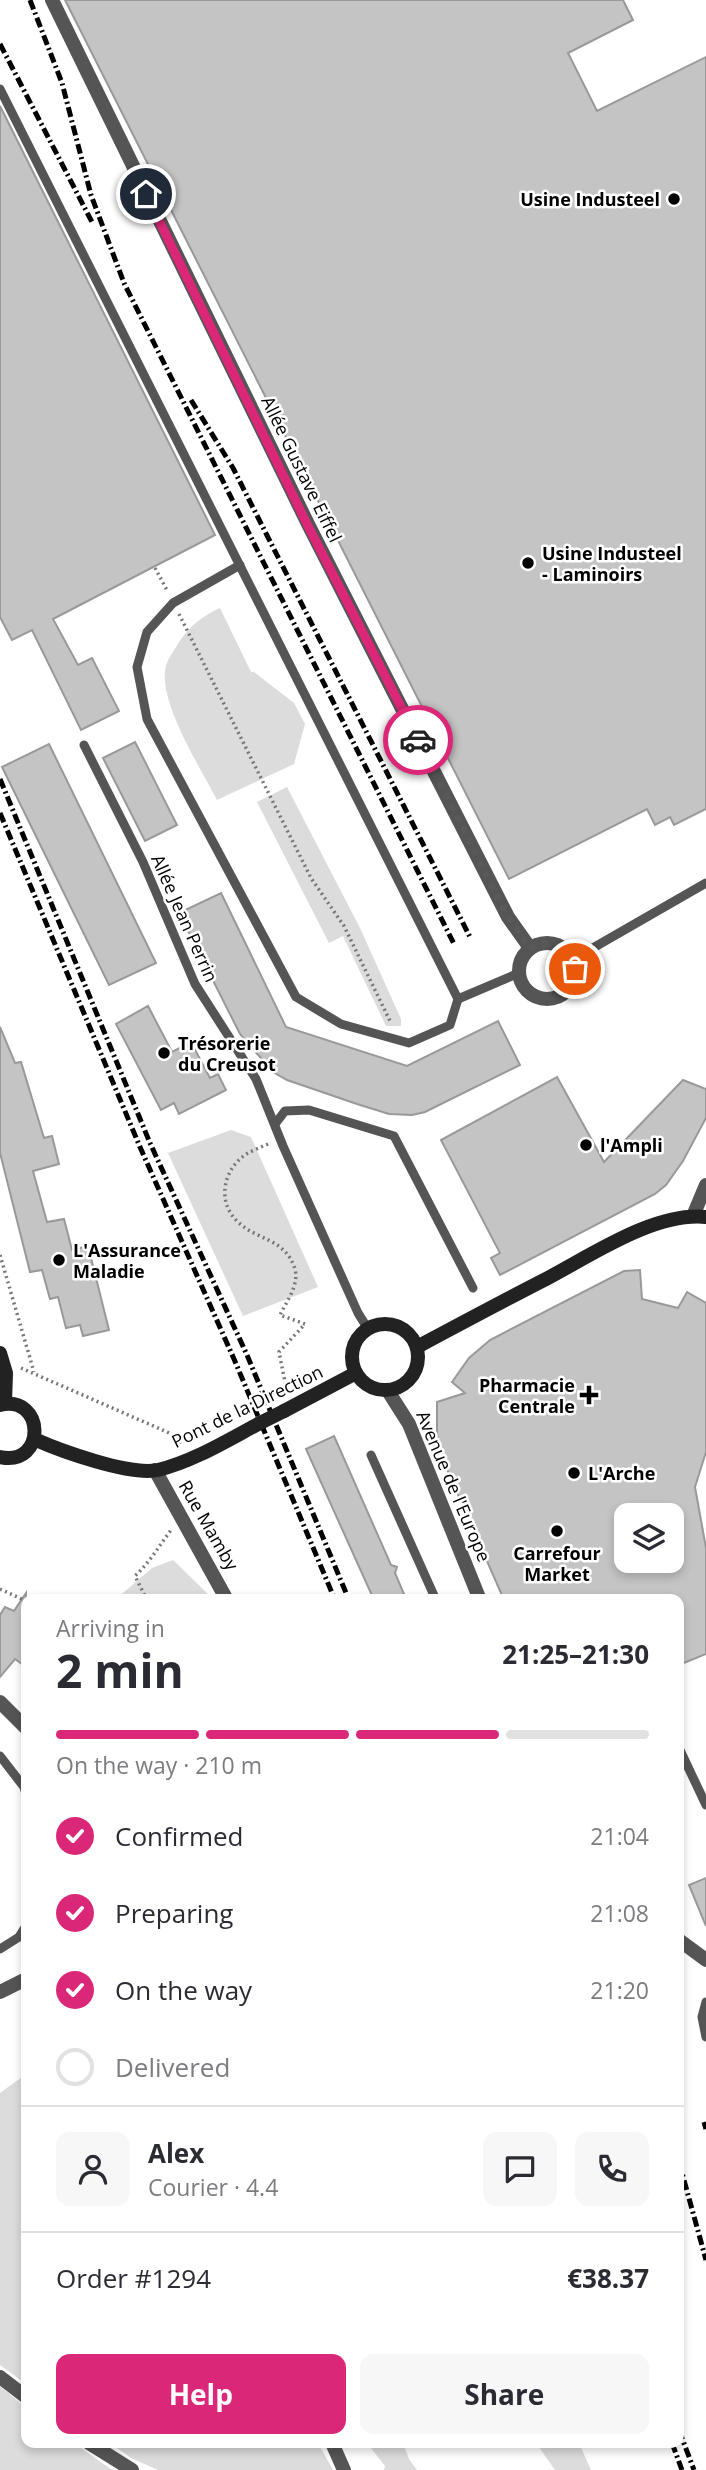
<!DOCTYPE html>
<meta charset="utf-8">
<style>
:root{--surface:#fff;--page:#f7f7f7;--text:#2b2b33;--muted:#7c7c81;--line:#e1e1e2;--accent:#db2777}
body{margin:0;font-family:"Open Sans",sans-serif;background:var(--page);color:var(--text);height:100vh;display:flex;flex-direction:column;font-size:26px;white-space:nowrap}
*{box-sizing:border-box;margin:0}
p{font-size:23px;color:var(--muted)}
.icon{flex:none;width:38px;height:38px;fill:none;stroke:currentColor;stroke-width:2;stroke-linecap:round;stroke-linejoin:round}
.map{position:relative;flex:1;overflow:hidden}
.panel{position:absolute;left:21px;top:1594px;width:663px;height:854px;display:flex;flex-direction:column;background:var(--surface);border-radius:14px;box-shadow:0 4px 10px #0003}
.panel>*{flex:none}
.tools{position:absolute;left:614px;top:1503px;display:grid;gap:14px}
.tools a{display:grid;place-items:center;width:70px;height:70px;border-radius:14px;background:var(--surface);box-shadow:0 4px 10px #0003;font-size:35px}
.pin{position:absolute;display:grid;place-items:center;width:60px;height:60px;color:#fff;margin:-30px;border:4px solid #fff;border-radius:50%;box-shadow:0 2px 7px #0007}
.courier{position:absolute;display:grid;place-items:center;width:70px;height:70px;margin:-35px;border:5px solid #db2777;border-radius:50%;background:#fff;color:#222;box-shadow:0 2px 9px #0007}
.head em{font-style:normal;font-weight:700}
.head div{display:flex;flex-direction:column-reverse}
.head{display:flex;align-items:center;justify-content:space-between;height:119px;padding:0 35px}
h1{font-size:46px;font-weight:700;line-height:52px}
.bar{display:grid;grid-template-columns:repeat(4,1fr);gap:10px 7px;align-content:center;height:84px;padding:0 35px}
.bar i{height:9px;border-radius:5px;background:var(--line)}
.bar .on{background:var(--accent)}
.bar p{grid-column:span 4}
.line{display:flex;align-items:center;gap:18px;padding:0 35px;border-top:2px solid var(--line)}
.line div{flex:1}
.round{display:grid;place-items:center;flex:none;width:74px;height:74px;border-radius:14px;background:var(--page)}
ol{padding:0 35px;list-style:none}
li{display:flex;align-items:center;gap:21px;height:77px}
li p{margin-inline-start:auto}
li .icon{padding:7px;border-radius:50%;background:var(--accent);color:#fff;stroke-width:4}
li:last-child{color:var(--muted)}
li i{width:38px;height:38px;border:4px solid var(--line);border-radius:50%}
.cta{display:flex;gap:14px;margin-top:auto;padding:14px 35px}
.cta a{flex:1;height:80px;border-radius:14px;background:var(--accent);color:#fff;font-size:28px;font-weight:700;line-height:80px;text-align:center}
.cta a+a{background:var(--page);color:var(--text)}
.map>svg:first-child{display:block}
.green{fill:#dcdcdc}
.building{fill:#c4c4c4;stroke:#999;stroke-width:2;fill-rule:evenodd}
.lines{fill:none;stroke-linecap:round;stroke-linejoin:round}
.path{stroke:#777;stroke-width:3.5;stroke-dasharray:2 3.5;stroke-linecap:butt}
.service{stroke:#555;stroke-width:9}
.minor{stroke:#555;stroke-width:14}
.tertiary{stroke:#555;stroke-width:14}
.secondary{stroke:#222;stroke-width:14}
.rail{stroke:#000;stroke-width:5;stroke-dasharray:10 3.5 2 3.5;stroke-linecap:butt}
.secondary-bridge{stroke:#222;stroke-width:14}
.done{stroke:#595959;stroke-width:7;stroke-dasharray:0 12.6}
.route{stroke:#db2777;stroke-width:9}
.poi-dot{fill:#000;stroke:#fff;stroke-width:2.5}
.labels{text-anchor:middle;dominant-baseline:central;stroke-width:5;stroke-linejoin:round;paint-order:stroke}
.poi-label{font-size:18px;font-weight:bold;fill:#000;stroke:#fff;text-anchor:start}
.street-label{font-size:18px;fill:#000;stroke:#fff}
</style>
<div class="map">
<svg width="706" height="2470" viewBox="0 0 706 2470">
<rect width="100%" height="100%" fill="#fff"/>
<g class="green">
<path d="M220 608 251 672H254L294 703 305 724 294 764 217 800C201 769 161 706 165 671 166 660 174 651 179 642 190 626 202 616 220 608Z"/>
<polygon points="287,787 360,928 401,1019 401,1026 386,1026 343,936 329,943 257,802"/>
<polygon points="231,1130 251,1137 318,1287 243,1316 168,1153"/>
<polygon points="173,1560 210,1596 211,1599 116,1599 152,1568"/>
<polygon points="26,2074 26,2384 0,2365 0,2093"/>
<polygon points="0,2386 26,2408 26,2443 74,2443 112,2470 0,2470"/>
<polygon points="110,2443 318,2443 333,2470 158,2470 131,2458"/>
<polygon points="367,2443 403,2443 409,2459 417,2470 384,2470 385,2466"/>
<polygon points="536,2443 579,2443 591,2470 555,2470"/>
</g>
<g class="building">
<polygon points="65,0 623,0 633,20 568,53 597,111 706,57 706,809 674,825 670,817 655,825 647,809 509,879"/>
<polygon points="0,106 215,535 53,619 78,665 92,658 119,711 81,730 32,630 12,640 0,617"/>
<polygon points="135,742 177,825 145,841 103,758"/>
<polygon points="49,744 156,963 109,985 2,767"/>
<polygon points="221,893 286,1027 407,1066 498,1021 520,1065 425,1112 412,1115 389,1114 357,1104 287,1080 273,1072 240,1034 179,913"/>
<polygon points="148,1006 172,1052 191,1042 210,1078 218,1074 226,1090 179,1114 174,1103 161,1110 116,1024"/>
<polygon points="0,1027 15,1063 21,1062 44,1138 52,1136 59,1164 33,1171 47,1222 64,1219 72,1250 88,1246 109,1330 83,1336 80,1325 66,1328 58,1297 50,1299 42,1270 30,1272 0,1153"/>
<polygon points="557,1077 604,1162 683,1080 706,1089 706,1118 683,1161 666,1185 655,1194 500,1275 491,1258 500,1253 441,1140"/>
<path d="M640 1270 642 1299 678 1308 687 1292 706 1303V1452L695 1487 706 1548V1654L679 1665V1600H504L445 1465 437 1435V1402L465 1393 452 1382 469 1358 490 1340 624 1271ZM626 1516H672V1561H626Z"/>
<polygon points="334,1436 391,1565 397,1567 395,1573 404,1594 391,1600 374,1600 306,1449"/>
<polygon points="26,1593 26,1667 15,1659 0,1677 0,1615 5,1607 14,1611"/>
<polygon points="706,1878 706,1926 689,1885"/>
</g>
<g class="lines">
<g class="path">
<polyline points="155,568 168,592"/>
<polyline points="179,614 311,878 344,926 391,1023"/>
<path d="M268 1144C261 1147 254 1150 248 1153 223 1168 216 1202 238 1222 258 1241 285 1238 295 1269 299 1285 287 1301 280 1315L305 1324 279 1352 287 1392"/>
<polyline points="0,1255 34,1372"/>
<polyline points="21,1368 174,1435 182,1446"/>
<polyline points="0,1589 26,1601"/>
<path d="M147 1600 135 1576C150 1562 159 1546 171 1530"/>
</g>
<g class="service">
<polyline points="0,89 458,999 519,973"/>
<polyline points="240,565 173,603 147,632 137,667 147,719 296,997 341,1024 409,1043 450,1025 458,999"/>
<polyline points="84,745 143,862 195,984 256,1079 283,1146 358,1313 368,1329"/>
<polyline points="572,960 706,883"/>
<polyline points="275,1124 285,1111 309,1110 394,1136 473,1288"/>
<polyline points="371,1455 436,1600"/>
<polyline points="679,1748 706,1805"/>
<polyline points="0,1756 24,1787 26,1794"/>
<polyline points="0,1949 19,1937 26,1926"/>
<polyline points="706,2002 702,2017 706,2037"/>
</g>
<g class="minor">
<polyline points="52,0 308,524 508,917 530,948"/>
<circle cx="547" cy="971" r="28"/>
<polyline points="388,1391 409,1424 480,1600"/>
<polyline points="0,1702 26,1728"/>
<polyline points="679,1940 706,1960"/>
<polyline points="0,1992 26,1979"/>
<polyline points="0,2377 26,2397"/>
<polyline points="89,2443 132,2470"/>
</g>
<g class="tertiary">
<polyline points="693,1216 706,1185"/>
<polyline points="155,1470 227,1600"/>
<polyline points="332,2443 344,2470"/>
</g>
<g class="secondary">
<circle cx="385" cy="1357" r="33"/>
<path d="M417 1347C460 1324 503 1301 546 1279 592 1255 654 1212 706 1217"/>
<polyline points="0,1353 6,1373 5,1403"/>
<path d="M0 1405C45 1394 47 1467 0 1457"/>
<polyline points="284,1411 356,1373"/>
<path d="M34 1439C61 1451 130 1476 158 1470 194 1461 228 1440 260 1423"/>
</g>
<g class="rail">
<polyline points="30,0 62,83 91,195 124,283 454,944"/>
<polyline points="0,44 93,224"/>
<polyline points="191,400 233,468 470,937"/>
<polyline points="0,779 150,1143 247,1355 349,1600"/>
<polyline points="0,813 140,1147 234,1359 335,1600"/>
<polyline points="704,2122 706,2129"/>
<polyline points="679,2162 706,2260"/>
<polyline points="679,2430 694,2470"/>
<polyline points="672,2443 682,2470"/>
</g>
<polyline class="secondary-bridge" points="260,1423 284,1411"/>
</g>
<g class="lines">
<path class="done" d="M418 740 508 917 530 948C551 938 569 946 575 969"/>
<polyline class="route" points="146,194 307,524 418,740"/>
</g>
<g class="poi-dot">
<circle cx="674" cy="199" r="7"/>
<circle cx="528" cy="563" r="7"/>
<circle cx="164" cy="1053" r="7"/>
<circle cx="586" cy="1145" r="7"/>
<circle cx="59" cy="1260" r="7"/>
<path d="M585.5 1384.5h7v7h7v7h-7v7h-7v-7h-7v-7h7z"/>
<circle cx="574" cy="1473" r="7"/>
<circle cx="557" cy="1531" r="7"/>
</g>
<g class="labels">
<g class="poi-label">
<text x="660" y="199" text-anchor="end">Usine Industeel</text>
<text x="542" y="553">Usine Industeel<tspan x="542" dy="21">- Laminoirs</tspan></text>
<text x="178" y="1043">Trésorerie<tspan x="178" dy="21">du Creusot</tspan></text>
<text x="600" y="1145">l'Ampli</text>
<text x="73" y="1250">L'Assurance<tspan x="73" dy="21">Maladie</tspan></text>
<text x="575" y="1385" text-anchor="end">Pharmacie<tspan x="575" dy="21">Centrale</tspan></text>
<text x="588" y="1473">L'Arche</text>
<text x="557" y="1553" text-anchor="middle">Carrefour<tspan x="557" dy="21">Market</tspan></text>
</g>
<g class="street-label">
<text transform="translate(302 469) rotate(64)">Allée Gustave Eiffel</text>
<text transform="translate(185 918) rotate(66)">Allée Jean Perrin</text>
<text transform="translate(247 1406) rotate(-26)">Pont de la Direction</text>
<text transform="translate(454 1486) rotate(67)">Avenue de l'Europe</text>
<text transform="translate(209 1525) rotate(60)">Rue Mamby</text>
</g>
</g>
</svg>
<div class="tools">
<a><svg class="icon" aria-label="layers" viewBox="0 0 24 24"><path d="M12 4l9 5-9 5-9-5zM3 14l9 5 9-5"/></svg></a>
</div>
<div class="pin" style="left:575px;top:969px;background:#ea580c"><svg class="icon" aria-label="bag" viewBox="0 0 24 24"><path d="M5 8h14l-1 12H6zM9 8a3 3 0 0 1 6 0"/></svg></div>
<div class="pin" style="left:146px;top:194px;background:#1f2937"><svg class="icon" aria-label="home" viewBox="0 0 24 24"><path d="M3 11l9-7 9 7M6 9v11h12V9"/></svg></div>
<div class="courier" style="left:418px;top:740px"><svg class="icon" aria-label="car" viewBox="0 0 24 24"><path d="M5 17H2v-5l4-1 3-4h7l3 4 3 1v5h-3M9 17h6M6 11h13"/><circle cx="7" cy="17" r="2"/><circle cx="17" cy="17" r="2"/></svg></div>
<section class="panel">
<div class="head"><div><h1>2 min</h1><p>Arriving in</p></div><em>21:25–21:30</em></div>
<div class="bar"><i class="on"></i><i class="on"></i><i class="on"></i><i></i><p>On the way · 210 m</p></div>
<ol>
<li><svg class="icon" aria-label="check" viewBox="0 0 24 24"><path d="M5 12l5 5 9-10"/></svg>Confirmed<p>21:04</p></li>
<li><svg class="icon" aria-label="check" viewBox="0 0 24 24"><path d="M5 12l5 5 9-10"/></svg>Preparing<p>21:08</p></li>
<li><svg class="icon" aria-label="check" viewBox="0 0 24 24"><path d="M5 12l5 5 9-10"/></svg>On the way<p>21:20</p></li>
<li><i></i>Delivered</li>
</ol>
<div class="line" style="height:126px"><a class="round"><svg class="icon" aria-label="person" viewBox="0 0 24 24"><circle cx="12" cy="8" r="4"/><path d="M4 21q1-7 8-7t8 7"/></svg></a><div><b>Alex</b><p>Courier · 4.4</p></div><a class="round"><svg class="icon" aria-label="chat" viewBox="0 0 24 24"><path d="M4 5h16v11H9l-5 4z"/></svg></a><a class="round"><svg class="icon" aria-label="phone" viewBox="0 0 24 24"><path d="M5 4h4l2 5-3 2q2 4 5 5l2-3 5 2v4C11 20 4 13 5 4z"/></svg></a></div>
<div class="line" style="height:91px"><div>Order #1294</div><b>€38.37</b></div>
<div class="cta"><a>Help</a><a>Share</a></div>
</section>
</div>
